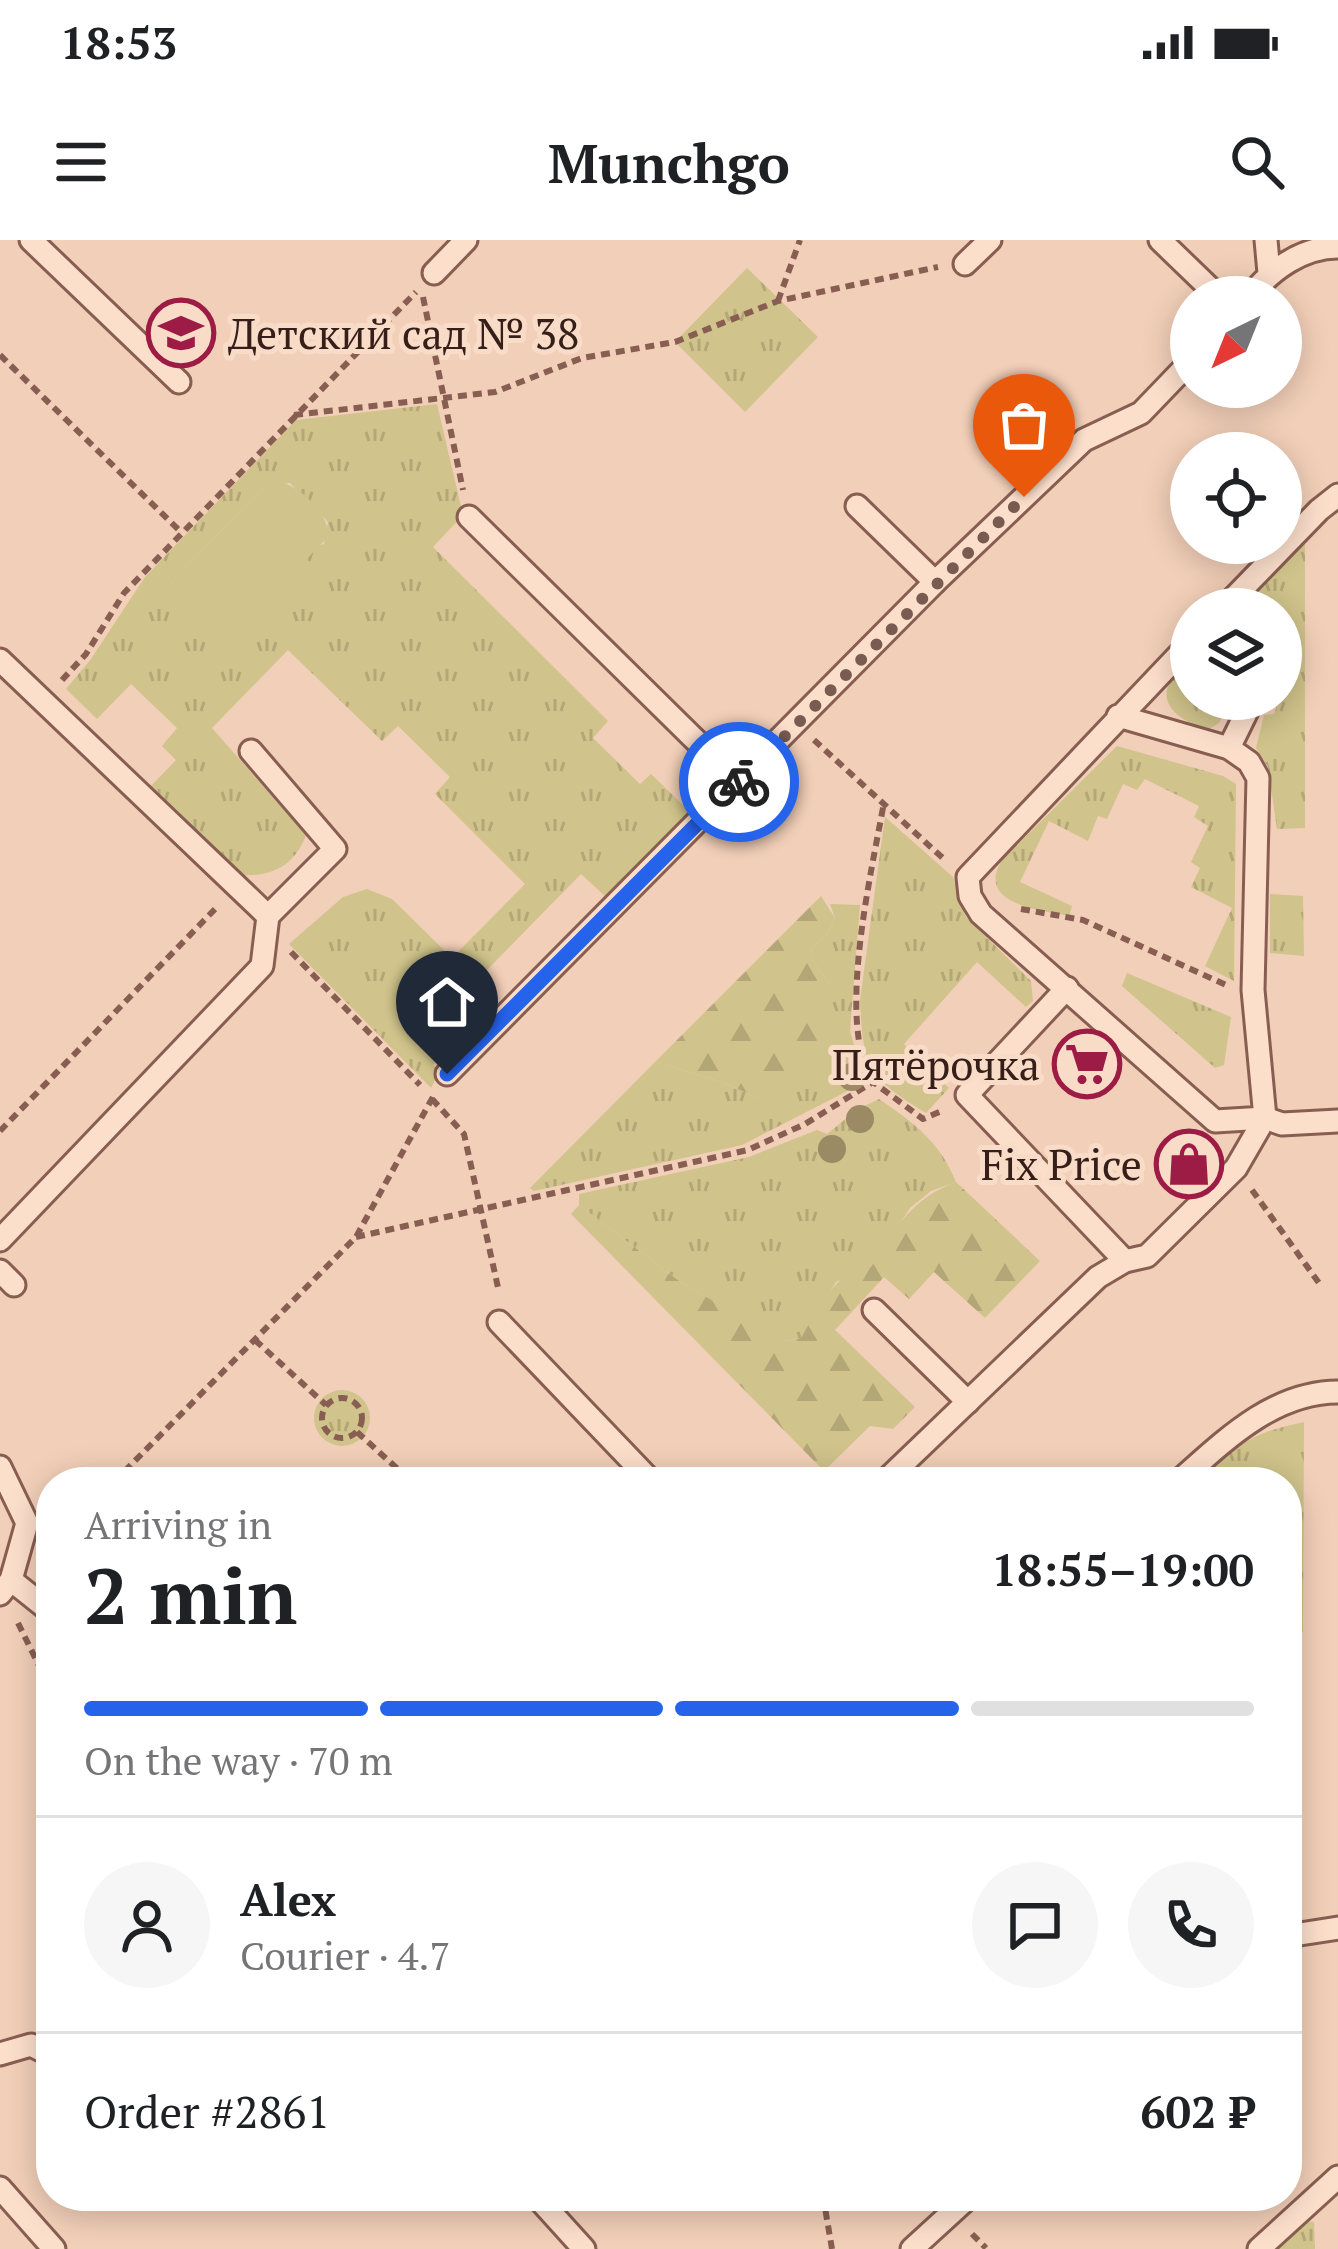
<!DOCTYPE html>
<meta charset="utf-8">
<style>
:root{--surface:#fff;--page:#f6f6f6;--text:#202124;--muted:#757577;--line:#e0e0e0;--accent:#2563eb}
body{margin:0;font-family:"PT Serif",serif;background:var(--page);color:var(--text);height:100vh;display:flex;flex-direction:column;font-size:45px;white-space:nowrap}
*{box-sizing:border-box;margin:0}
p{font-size:39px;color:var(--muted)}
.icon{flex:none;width:66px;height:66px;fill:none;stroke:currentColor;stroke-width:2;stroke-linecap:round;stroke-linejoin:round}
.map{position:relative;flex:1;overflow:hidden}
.drawer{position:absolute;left:36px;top:1227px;width:1266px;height:744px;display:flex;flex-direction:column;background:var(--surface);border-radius:48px;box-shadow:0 6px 30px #0003}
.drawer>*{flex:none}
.needle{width:78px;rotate:223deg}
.tools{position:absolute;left:1170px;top:36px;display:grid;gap:24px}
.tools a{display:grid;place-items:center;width:132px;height:132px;border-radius:50%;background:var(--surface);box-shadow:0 6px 30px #0003;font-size:60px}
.pin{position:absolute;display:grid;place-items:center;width:102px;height:102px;color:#fff;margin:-123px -51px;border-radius:50% 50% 50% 0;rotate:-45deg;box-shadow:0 0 12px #0007}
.pin .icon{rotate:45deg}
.courier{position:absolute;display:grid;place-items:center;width:120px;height:120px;margin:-60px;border:9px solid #2563eb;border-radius:50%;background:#fff;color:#222;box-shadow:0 3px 15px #0007}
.headline em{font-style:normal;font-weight:700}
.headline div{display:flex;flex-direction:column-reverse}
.headline{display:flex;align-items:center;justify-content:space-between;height:204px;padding:0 48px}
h1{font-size:78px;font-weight:700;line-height:90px}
.bar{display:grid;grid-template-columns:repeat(4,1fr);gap:18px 12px;align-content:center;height:144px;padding:0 48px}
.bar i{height:15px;border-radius:9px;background:var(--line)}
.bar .active{background:var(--accent)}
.bar p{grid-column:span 4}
.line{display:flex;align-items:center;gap:30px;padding:0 48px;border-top:3px solid var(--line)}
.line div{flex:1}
.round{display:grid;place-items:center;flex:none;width:126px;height:126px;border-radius:63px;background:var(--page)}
.status{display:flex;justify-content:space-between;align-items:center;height:84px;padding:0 60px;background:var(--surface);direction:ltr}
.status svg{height:33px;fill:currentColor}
header{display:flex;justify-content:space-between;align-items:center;height:156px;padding:0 48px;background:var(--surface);font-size:54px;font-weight:700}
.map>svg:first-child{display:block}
.grass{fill:url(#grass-tufts);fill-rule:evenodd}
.forest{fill:url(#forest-firs)}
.pitch{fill:#d0c38b}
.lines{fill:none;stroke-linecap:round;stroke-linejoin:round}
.service-casing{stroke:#895e52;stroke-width:27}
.path{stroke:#895e52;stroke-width:6;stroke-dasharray:9 6;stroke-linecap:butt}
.service{stroke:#fcdfcb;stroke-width:21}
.tree{fill:#9b8a63}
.done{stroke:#785c51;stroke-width:12;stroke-dasharray:0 21.6}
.route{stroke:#2563eb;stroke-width:15}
.labels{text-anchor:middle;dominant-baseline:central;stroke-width:10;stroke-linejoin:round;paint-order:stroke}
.poi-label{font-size:42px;fill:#361e19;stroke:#f9dcc8;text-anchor:end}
</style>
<div class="status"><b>18:53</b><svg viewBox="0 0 49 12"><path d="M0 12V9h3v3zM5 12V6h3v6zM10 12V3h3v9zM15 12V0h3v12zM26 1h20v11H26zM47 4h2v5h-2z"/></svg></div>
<header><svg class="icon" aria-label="menu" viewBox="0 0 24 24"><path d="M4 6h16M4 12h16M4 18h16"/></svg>Munchgo<svg class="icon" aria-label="search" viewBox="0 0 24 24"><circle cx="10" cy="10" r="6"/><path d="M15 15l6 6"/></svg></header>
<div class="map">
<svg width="1338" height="2009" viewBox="0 0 1338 2009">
<defs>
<pattern id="grass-tufts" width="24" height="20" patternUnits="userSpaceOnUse" patternTransform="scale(3)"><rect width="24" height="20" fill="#d0c38b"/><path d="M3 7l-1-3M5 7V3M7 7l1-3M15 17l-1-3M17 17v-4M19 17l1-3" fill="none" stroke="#b3a777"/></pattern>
<pattern id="forest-firs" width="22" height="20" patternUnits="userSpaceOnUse" patternTransform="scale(3)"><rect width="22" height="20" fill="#d0c38b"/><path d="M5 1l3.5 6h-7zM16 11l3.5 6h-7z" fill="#b3a777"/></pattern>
</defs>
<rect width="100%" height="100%" fill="#f2cfb8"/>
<g class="grass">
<polygon points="747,28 818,97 745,172 675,102"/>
<path d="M437 164 463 275 433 307 608 481 593 498 640 544 651 534 689 571 606 657 581 634 432 786 452 806 433 825 439 833 431 848 289 704 343 657 367 649 392 659 452 718 525 644 435 554 450 537 398 486 382 501 288 410 212 488 306 595C295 625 273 637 241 635L150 547 176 520 162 506 177 488 131 444 97 479 66 449 91 419 145 337 296 180ZM290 243 328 282 324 304 170 343 265 246Z"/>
<polygon points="1305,301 1305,588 1277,589 1268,527 1256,508 1264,475 1274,474 1283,449 1281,369 1240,369"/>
<path d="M1191 420V459H1232L1219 483 1208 490C1188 484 1156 468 1170 442 1174 435 1185 427 1191 420Z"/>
<path d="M1117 506 1223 536 1236 544 1234 741 1205 726 1232 668 1191 647 1200 628 1191 622 1208 586 1194 577 1199 566 1145 539 1137 550 1123 544 1107 579 1098 576 1088 601 1049 581 1020 642 1072 666 1069 676C1039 670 975 664 1002 620Z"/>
<path d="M885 577 953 637 966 677 1031 741 1033 761 1026 767 977 722 904 804 949 848 926 873C869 838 863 829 860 760Z"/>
<polygon points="1270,654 1303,656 1304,716 1270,713"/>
<polygon points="830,664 860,665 850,791 865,842 742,905 534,951 530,948 655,822 722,842 758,858 830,744 814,723 811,710 828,693 835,678"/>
<polygon points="1127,733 1231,777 1224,825 1215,828 1122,746"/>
<path d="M879 859C914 883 940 902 956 942L931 951 910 968 871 1027 836 1042 801 1098 784 1101 683 1044 579 965V954L749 917 817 890 827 894 858 869Z"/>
<circle cx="342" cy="1178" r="28"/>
<path d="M1304 1182 1303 1392 1287 1391V1242H1198C1242 1203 1245 1195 1304 1182Z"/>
<polygon points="1306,1981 1314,1982 1315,2009 1277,2009"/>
</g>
<g class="forest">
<path d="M821 656 835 678 828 693 811 710 814 723 830 744C822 800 811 833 758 858L722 842 655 822Z"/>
<path d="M956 942 1040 1021 985 1078 934 1032 909 1059 884 1037 835 1090 915 1167 893 1189 870 1186 824 1231 571 974 579 965 683 1044 785 1101 801 1098C818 1070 834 1030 871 1027 894 989 912 958 956 942Z"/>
</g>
<path class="pitch" d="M277 242C299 244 330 274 328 297L233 395 212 400 172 363 170 343 265 246Z"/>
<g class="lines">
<defs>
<g id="service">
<polyline points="31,0 179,142"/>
<polyline points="1160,0 1219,57"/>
<polyline points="1266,0 1269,33"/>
<polyline points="965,24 990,0"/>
<polyline points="434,33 466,0"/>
<path d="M1249 57C1271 30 1302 7 1338 7"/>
<polyline points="857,266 935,342"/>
<polyline points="469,277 739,543"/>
<polyline points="1223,369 1319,270 1338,255"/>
<polyline points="0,420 268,676 262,726 0,1000"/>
<polyline points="1118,476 1229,508 1249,522 1258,538 1253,750 1265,878 1215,881 981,674 970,656 968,637 1191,402"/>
<polyline points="1229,508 1253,459"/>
<polyline points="251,511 335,609 268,676"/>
<polyline points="1067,748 967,855 1125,1021"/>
<polyline points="447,834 935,342 1084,200 1141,173 1191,121"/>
<polyline points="0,1031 14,1045"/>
<polyline points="874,1070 968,1162"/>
<polyline points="499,1082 652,1242"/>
<polyline points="0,1227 27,1283 11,1340 0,1354"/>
<polyline points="884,1242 1098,1037 1125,1021 1147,1016 1236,928 1265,878 1282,884 1338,881"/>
<path d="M1178 1242C1224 1201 1273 1152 1338 1152"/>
<polyline points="11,1340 51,1372"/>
<polyline points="1287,1696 1338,1688"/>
<polyline points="0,1814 31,1805 51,1815"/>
<polyline points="0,1948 54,2009"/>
<polyline points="536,1956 584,2009"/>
<polyline points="912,2009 970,1956"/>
<polyline points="1259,2009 1338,1937"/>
</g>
</defs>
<use href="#service" class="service-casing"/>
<g class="path">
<polyline points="423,57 463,250"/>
<polyline points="778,61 800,0"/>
<polyline points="0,115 181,292"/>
<polyline points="294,175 495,152 582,118 675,102 778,61 938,27"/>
<polyline points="62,440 86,414 124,353 416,52"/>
<polyline points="814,500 946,621"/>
<polyline points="1021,669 1083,680 1226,745"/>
<polyline points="291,712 420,845"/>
<path d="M873 842C835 783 872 631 884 562"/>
<polyline points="432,859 464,894 499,1052"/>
<polyline points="0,891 217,667"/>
<polyline points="1252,950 1319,1043"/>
<polyline points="356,997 748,910 805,884 873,842 923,879 944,870"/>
<polyline points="255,1100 326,1165"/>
<circle cx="342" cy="1178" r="20"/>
<polyline points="357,1192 412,1242"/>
<polyline points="114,1242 356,997 434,855"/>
<polyline points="18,1383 51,1450"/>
<polyline points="823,1956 832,2009"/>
<polyline points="972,1994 986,2008"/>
</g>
<use href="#service" class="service"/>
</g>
<g class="tree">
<circle cx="852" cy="837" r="14"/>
<circle cx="860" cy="879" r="14"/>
<circle cx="832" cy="909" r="14"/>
</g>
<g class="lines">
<polyline class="done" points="739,542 1024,257"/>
<polyline class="route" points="447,834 739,542"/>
</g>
<defs>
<symbol id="school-ring" viewBox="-11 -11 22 22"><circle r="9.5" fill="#f9dcc8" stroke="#9d1c45" stroke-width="1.5"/><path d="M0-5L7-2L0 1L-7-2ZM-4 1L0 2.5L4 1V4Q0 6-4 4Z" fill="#9d1c45"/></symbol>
<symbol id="supermarket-ring" viewBox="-11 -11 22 22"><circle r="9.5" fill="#f9dcc8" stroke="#9d1c45" stroke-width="1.5"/><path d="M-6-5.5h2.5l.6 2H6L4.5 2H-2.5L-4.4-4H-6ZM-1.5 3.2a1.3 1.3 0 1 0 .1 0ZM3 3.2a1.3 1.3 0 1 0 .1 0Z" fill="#9d1c45"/></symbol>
<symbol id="shop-ring" viewBox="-11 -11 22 22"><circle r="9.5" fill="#f9dcc8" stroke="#9d1c45" stroke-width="1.5"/><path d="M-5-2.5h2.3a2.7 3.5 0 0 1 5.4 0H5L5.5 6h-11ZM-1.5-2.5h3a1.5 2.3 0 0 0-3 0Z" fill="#9d1c45"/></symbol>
</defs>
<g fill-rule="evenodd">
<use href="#school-ring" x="143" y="55" width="76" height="76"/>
<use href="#supermarket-ring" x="1049" y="786" width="76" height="76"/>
<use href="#shop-ring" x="1151" y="886" width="76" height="76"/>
</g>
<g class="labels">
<g class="poi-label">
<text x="228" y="93" text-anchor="start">Детский сад № 38</text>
<text x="1040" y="824">Пятёрочка</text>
<text x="1142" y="924">Fix Price</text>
</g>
</g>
</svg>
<div class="tools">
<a><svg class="needle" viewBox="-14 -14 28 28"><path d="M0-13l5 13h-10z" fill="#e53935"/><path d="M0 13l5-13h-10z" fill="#757577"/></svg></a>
<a><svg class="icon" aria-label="locate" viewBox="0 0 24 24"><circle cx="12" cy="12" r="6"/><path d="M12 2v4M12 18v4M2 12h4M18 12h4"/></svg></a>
<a><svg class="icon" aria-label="layers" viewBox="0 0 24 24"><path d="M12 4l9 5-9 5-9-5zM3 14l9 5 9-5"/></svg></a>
</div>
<div class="pin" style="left:1024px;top:257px;background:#ea580c"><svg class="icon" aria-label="bag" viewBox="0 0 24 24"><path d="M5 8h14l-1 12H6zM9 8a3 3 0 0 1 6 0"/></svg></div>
<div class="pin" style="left:447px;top:834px;background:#1f2937"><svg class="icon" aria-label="home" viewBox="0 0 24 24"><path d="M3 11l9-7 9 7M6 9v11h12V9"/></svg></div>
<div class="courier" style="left:739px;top:542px"><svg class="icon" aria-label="bike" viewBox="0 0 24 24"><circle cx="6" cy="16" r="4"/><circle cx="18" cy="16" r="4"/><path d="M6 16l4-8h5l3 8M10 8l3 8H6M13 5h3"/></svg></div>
<section class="drawer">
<div class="headline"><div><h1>2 min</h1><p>Arriving in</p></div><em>18:55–19:00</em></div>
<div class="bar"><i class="active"></i><i class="active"></i><i class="active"></i><i></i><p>On the way · 70 m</p></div>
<div class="line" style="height:216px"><a class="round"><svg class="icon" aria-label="person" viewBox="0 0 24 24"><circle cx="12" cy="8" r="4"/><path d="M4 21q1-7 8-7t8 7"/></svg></a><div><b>Alex</b><p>Courier · 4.7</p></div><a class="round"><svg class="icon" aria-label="chat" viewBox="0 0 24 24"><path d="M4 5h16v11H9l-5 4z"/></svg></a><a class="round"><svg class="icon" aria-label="phone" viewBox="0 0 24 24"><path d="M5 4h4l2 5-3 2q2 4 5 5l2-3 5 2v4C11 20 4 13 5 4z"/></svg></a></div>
<div class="line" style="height:156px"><div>Order #2861</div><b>602 ₽</b></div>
</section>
</div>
